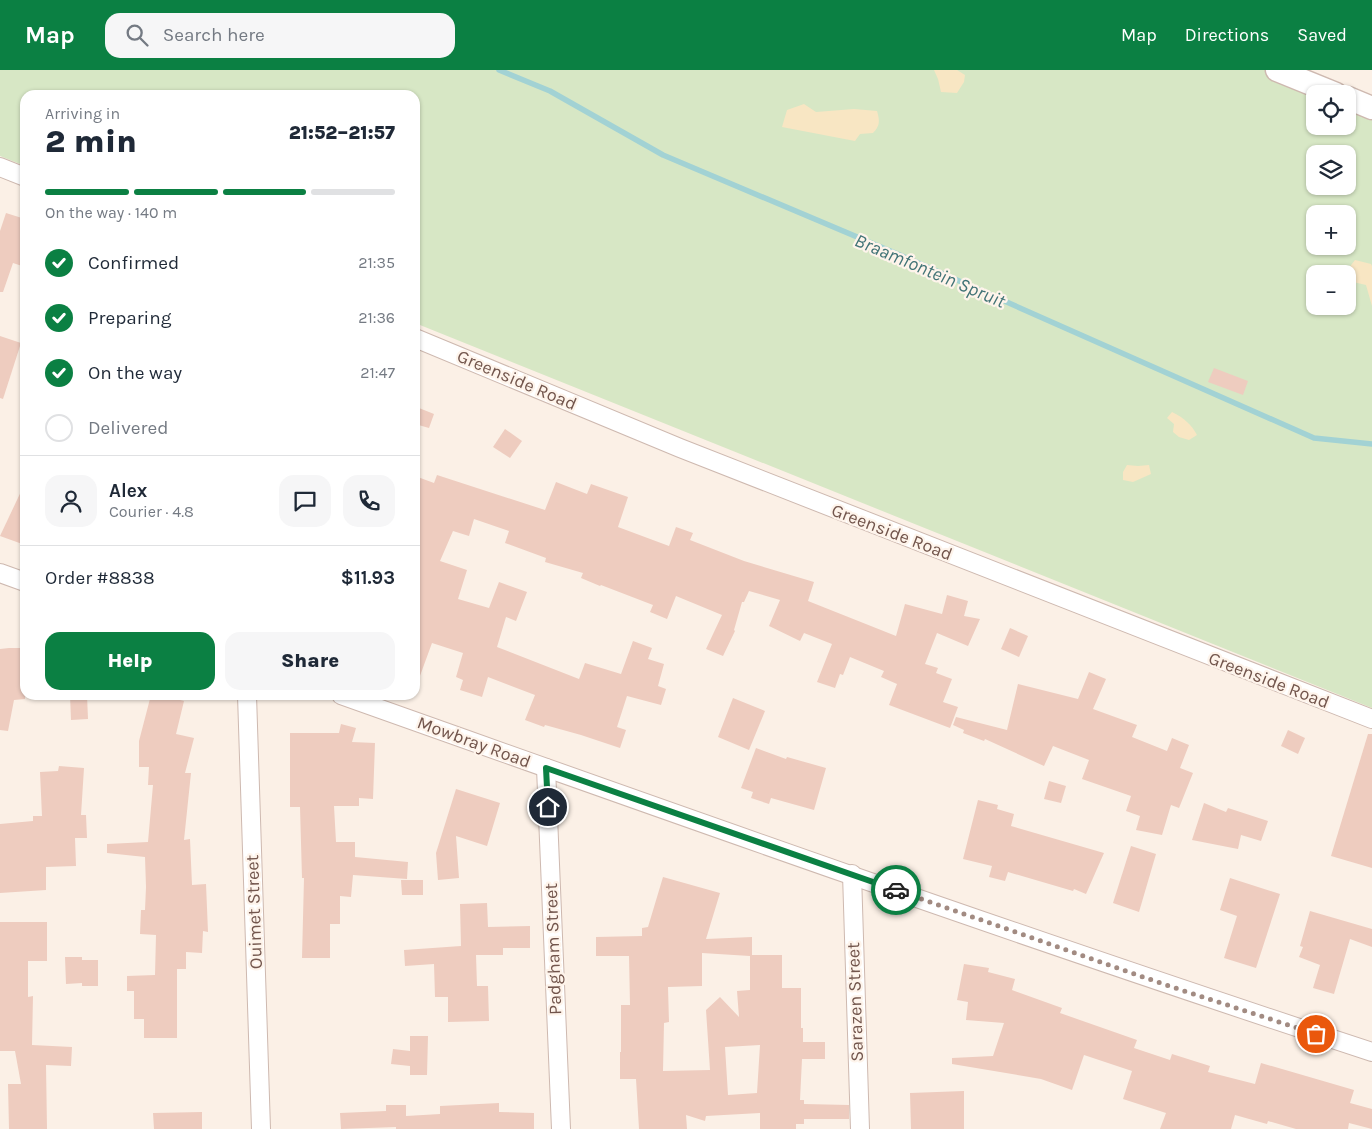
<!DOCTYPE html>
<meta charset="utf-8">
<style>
:root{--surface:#fff;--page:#f6f6f7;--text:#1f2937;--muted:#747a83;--line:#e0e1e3;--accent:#0b8043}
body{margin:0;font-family:Karla,sans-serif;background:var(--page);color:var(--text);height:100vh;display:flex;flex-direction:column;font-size:19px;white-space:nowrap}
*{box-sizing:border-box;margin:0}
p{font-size:16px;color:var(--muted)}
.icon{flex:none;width:28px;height:28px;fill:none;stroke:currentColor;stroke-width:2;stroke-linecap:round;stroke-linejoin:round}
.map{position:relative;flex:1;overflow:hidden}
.details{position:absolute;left:20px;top:20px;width:400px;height:610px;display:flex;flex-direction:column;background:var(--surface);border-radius:15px;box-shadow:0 1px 4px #0004}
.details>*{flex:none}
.buttons{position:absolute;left:1306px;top:15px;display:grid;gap:10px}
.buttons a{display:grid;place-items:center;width:50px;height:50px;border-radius:10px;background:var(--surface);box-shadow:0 1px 4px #0004;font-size:25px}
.pin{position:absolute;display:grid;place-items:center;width:42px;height:42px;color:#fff;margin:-21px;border:2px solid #fff;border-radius:50%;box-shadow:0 1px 5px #0007}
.courier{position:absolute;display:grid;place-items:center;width:50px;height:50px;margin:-25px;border:4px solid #0b8043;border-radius:50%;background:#fff;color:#222;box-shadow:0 1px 6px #0007}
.summary em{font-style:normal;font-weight:800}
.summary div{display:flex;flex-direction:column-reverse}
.summary{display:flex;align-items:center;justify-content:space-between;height:85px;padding:0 25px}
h1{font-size:32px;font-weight:800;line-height:38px}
.bar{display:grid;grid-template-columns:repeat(4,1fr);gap:8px 5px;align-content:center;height:60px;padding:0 25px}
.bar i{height:6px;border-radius:4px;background:var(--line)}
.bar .selected{background:var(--accent)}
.bar p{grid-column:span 4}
.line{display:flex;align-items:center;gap:12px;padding:0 25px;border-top:1px solid var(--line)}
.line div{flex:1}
.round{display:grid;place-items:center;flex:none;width:52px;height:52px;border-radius:15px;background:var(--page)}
ol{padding:0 25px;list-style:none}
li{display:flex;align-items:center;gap:15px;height:55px}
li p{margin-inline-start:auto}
li .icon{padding:5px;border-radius:50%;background:var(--accent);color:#fff;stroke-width:4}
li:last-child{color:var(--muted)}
li i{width:28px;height:28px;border:2px solid var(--line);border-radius:50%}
.primary-button{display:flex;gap:10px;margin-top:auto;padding:10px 25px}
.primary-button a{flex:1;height:58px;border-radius:15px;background:var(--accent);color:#fff;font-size:20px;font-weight:800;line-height:58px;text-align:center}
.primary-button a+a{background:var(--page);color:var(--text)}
header{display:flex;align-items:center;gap:30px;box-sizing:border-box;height:70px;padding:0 25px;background:var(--accent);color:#fff}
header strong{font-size:24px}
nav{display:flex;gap:28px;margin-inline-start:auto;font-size:18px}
.search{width:350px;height:45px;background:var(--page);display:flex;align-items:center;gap:12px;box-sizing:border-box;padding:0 18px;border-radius:15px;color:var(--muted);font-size:19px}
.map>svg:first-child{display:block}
.green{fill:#d7e7c5;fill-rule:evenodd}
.sand{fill:#f8e6c3}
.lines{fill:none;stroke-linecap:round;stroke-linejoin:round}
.stream{stroke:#a2d2d4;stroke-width:5.5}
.building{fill:#eeccbf;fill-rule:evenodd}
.minor-casing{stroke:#ceb9b0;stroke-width:20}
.tertiary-casing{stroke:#ceb9b0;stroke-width:25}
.minor{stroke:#fff;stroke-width:18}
.tertiary{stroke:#fff;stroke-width:22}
.done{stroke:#a28b82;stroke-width:5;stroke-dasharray:0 9}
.route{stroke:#0b8043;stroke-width:6}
.labels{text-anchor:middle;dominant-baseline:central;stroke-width:4.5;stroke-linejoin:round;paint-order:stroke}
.street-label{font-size:18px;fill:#72554c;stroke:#fef4eb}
.water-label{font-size:19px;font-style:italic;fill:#417376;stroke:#fef4eb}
</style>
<header>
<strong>Map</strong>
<div class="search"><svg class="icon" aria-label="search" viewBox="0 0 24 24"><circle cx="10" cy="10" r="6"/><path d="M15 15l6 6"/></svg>Search here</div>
<nav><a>Map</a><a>Directions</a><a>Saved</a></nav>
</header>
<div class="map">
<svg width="1372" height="1059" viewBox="0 0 1372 1059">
<rect width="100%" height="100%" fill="#fbf0e6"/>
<path class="green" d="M0 0H1284L1315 24V56H1348V26L1372 36V638L415 253V25H25V96L0 86ZM1315 84H1348V116H1315ZM1315 144H1348V176H1315ZM1315 204H1348V236H1315Z"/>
<g class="sand">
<polygon points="934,0 957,0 965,5 964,12 957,23 941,22 938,9"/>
<path d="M804 34 816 42 854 39 877 41C880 51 880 56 873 63L860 64 855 71 782 57 787 40Z"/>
<polygon points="1355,190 1371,194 1372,196 1372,236 1366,215 1349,211 1348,199"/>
<path d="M1172 342C1184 348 1191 354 1197 365L1189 370 1179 367 1173 362 1174 354 1167 348Z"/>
<polygon points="1127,395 1138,396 1149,395 1151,404 1133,412 1123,410 1123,402"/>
</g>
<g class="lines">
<polyline class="stream" points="499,0 550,21 663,85 914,191 1314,368 1372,374"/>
</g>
<g class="building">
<polygon points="6,143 25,149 25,197 13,193 3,222 0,222 0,161"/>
<polygon points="0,266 21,273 3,329 0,328"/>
<polygon points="1214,298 1248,311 1243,325 1208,312"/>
<polygon points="419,338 434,344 429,358 415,354"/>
<polygon points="505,359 522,371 510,388 493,377"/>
<polygon points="437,405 545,440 556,412 587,424 591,414 628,427 618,457 669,476 676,457 693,463 690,470 744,491 814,512 808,531 896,566 905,534 942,544 947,525 968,531 964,546 980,549 968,576 937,563 925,594 938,598 936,603 952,609 943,632 958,637 950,658 889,635 897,614 881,607 884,601 850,587 843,605 840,604 835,618 817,612 832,574 804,563 800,571 769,556 780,530 749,521 744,532 742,532 734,560 735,561 723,586 706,579 722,545 676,526 667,549 650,542 653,535 601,515 600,516 581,508 583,503 545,492 546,488 505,473 509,461 474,449 469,466 453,461 440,491 467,500 458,529 489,538 499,512 527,522 516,551 506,547 497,577 579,609 585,593 621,604 633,571 652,578 648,589 664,594 658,616 666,619 661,635 627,626 617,657 626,660 620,678 581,665 545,655 544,657 525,650 535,625 488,607 482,627 460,620 463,610 456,607 463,583 432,573 417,614 415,614 415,406 434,413"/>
<polygon points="25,413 25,475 0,466"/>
<polygon points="1010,558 1028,566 1019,587 1001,579"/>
<polygon points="9,578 25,578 25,629 14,630 8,661 0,660 0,579"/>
<polygon points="1089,602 1106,609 1093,639 1137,655 1132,667 1167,681 1172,668 1189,675 1180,698 1193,703 1179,738 1171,735 1162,765 1136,760 1140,746 1126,741 1131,726 1082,709 1089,690 1053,676 1044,696 985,669 984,671 963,663 964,660 953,655 956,647 1007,660 1018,614 1078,629"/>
<polygon points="70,625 87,625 88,649 71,650"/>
<polygon points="151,625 160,625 184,631 176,664 194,668 185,703 191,703 184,770 190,769 192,815 206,814 208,862 203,861 202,883 186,882 186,899 177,899 177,968 144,968 144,949 134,949 134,921 127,921 127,906 155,905 156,865 140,864 141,840 145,840 146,817 145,787 107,783 107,774 148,772 153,715 148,715 149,697 139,697 139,671"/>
<polygon points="733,628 765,641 749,680 718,667"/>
<polygon points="341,654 356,658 352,672 375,673 373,729 359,728 359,736 334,736 336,772 355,772 355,787 408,792 407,809 353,805 351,827 340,826 340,854 330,854 330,888 302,888 304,808 302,808 300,737 290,737 290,663 339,663"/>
<polygon points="1288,660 1305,668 1298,684 1281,676"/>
<polygon points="1368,664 1372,664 1372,798 1331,786"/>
<polygon points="756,678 786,689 787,687 826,698 814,740 771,728 769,734 751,728 753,722 741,718"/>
<polygon points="59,696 84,698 81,745 86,745 87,768 75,768 76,796 46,797 46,820 0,823 0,754 33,751 33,746 42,746 40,702 58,701"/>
<polygon points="1049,711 1066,716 1061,733 1044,729"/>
<polygon points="456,719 500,733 487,776 456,766 459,808 438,810 436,783"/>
<polygon points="978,730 998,735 997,739 1014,744 1011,756 1104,783 1086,824 1074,819 1073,821 1008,802 1005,811 989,807 992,796 963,789"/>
<polygon points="1204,733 1226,742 1228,738 1268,751 1261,771 1241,765 1238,779 1192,770"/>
<polygon points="1131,776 1156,784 1139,842 1113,833"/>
<path d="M663 807 720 823 706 869 752 867V885H782V918H801V958H803V972H825V989H802L800 1030H804V1034L849 1035V1049H804V1054H796V1059H760V1043L706 1046 705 1051 686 1045 687 1059H639L636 1009H620V982H621V935H630L629 886H596V867L642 866V858L648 857ZM702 883 750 886V920L737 921 739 947 720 927 706 940 710 1000 663 1001 664 953 669 952 668 917 702 916ZM760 975 757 1023 728 1025 725 977Z"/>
<polygon points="1230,808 1280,824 1256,898 1224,888 1237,846 1220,840"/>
<polygon points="401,810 423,810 423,825 402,825"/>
<polygon points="487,833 488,857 530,856 530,878 503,878 503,885 476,885 477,916 488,916 489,951 448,952 448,927 435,927 434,894 405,896 404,880 461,876 460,834"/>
<polygon points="1310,841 1372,859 1372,877 1350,869 1334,924 1313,918 1320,895 1299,887 1303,877 1300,876"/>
<polygon points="0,852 47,852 47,891 28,891 28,927 33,926 32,975 72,977 71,996 46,995 47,1059 9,1059 8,1014 21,1014 15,981 0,981"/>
<polygon points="65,887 82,887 82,890 98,890 98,916 82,916 82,913 66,914"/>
<polygon points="964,894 989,898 988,902 1015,909 1012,920 1062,938 1060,943 1137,970 1134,978 1170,990 1172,984 1210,996 1208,1002 1255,1014 1261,993 1354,1020 1350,1033 1372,1039 1372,1059 1349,1053 1348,1059 1296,1059 1268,1051 1267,1054 1235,1045 1231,1059 1160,1059 1166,1043 1123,1029 1132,1001 1084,985 1072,1020 1041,1009 952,994 952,988 993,986 1004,953 966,950 968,932 957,930"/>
<polygon points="410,966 428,966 427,1005 410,1005 410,996 391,994 393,979 410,981"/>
<polygon points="964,1021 964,1059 911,1059 910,1023"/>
<polygon points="499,1033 499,1042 534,1043 534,1059 396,1059 396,1057 341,1059 340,1043 386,1041 386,1035 406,1035 406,1046 440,1044 440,1036"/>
<polygon points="202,1042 202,1059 154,1059 153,1043"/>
</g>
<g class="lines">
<defs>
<g id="minor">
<polyline points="0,97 25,107"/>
<polyline points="415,268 680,378 1372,649"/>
<polyline points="0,503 25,512"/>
<polyline points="247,625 261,1059"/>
<path d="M341 625C684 747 1027 869 1372 982"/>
<polyline points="546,698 561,1059"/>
<polyline points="852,804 860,1059"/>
</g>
<g id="tertiary">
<polyline points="1277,0 1336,24"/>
<polyline points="1348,28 1372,38"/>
</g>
</defs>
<use href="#minor" class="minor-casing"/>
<use href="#tertiary" class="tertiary-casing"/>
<use href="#minor" class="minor"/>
<use href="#tertiary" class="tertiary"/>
</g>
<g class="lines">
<polyline class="done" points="896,820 1166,915 1316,964"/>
<polyline class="route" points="548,737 546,698 896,820"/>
</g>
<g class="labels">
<g class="street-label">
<text transform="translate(517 310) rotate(23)">Greenside Road</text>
<text transform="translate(892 462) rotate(21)">Greenside Road</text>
<text transform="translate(1269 610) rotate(21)">Greenside Road</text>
<text transform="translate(474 672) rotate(20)">Mowbray Road</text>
<text transform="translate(254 842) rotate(-92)">Ouimet Street</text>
<text transform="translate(553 879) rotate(-92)">Padgham Street</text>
<text transform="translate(855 932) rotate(-92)">Sarazen Street</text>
</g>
<g class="water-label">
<text transform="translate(930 201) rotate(23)">Braamfontein Spruit</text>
</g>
</g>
</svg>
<div class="buttons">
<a><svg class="icon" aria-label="locate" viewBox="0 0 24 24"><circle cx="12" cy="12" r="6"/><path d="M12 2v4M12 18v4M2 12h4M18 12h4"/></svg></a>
<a><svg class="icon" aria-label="layers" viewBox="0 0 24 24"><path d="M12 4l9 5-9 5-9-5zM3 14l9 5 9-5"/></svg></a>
<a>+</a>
<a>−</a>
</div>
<div class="pin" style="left:1316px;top:964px;background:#ea580c"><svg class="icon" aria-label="bag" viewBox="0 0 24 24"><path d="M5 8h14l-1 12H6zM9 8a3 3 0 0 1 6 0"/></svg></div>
<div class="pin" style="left:548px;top:737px;background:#1f2937"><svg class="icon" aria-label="home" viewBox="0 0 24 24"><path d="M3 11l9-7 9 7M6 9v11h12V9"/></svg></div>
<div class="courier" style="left:896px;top:820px"><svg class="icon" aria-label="car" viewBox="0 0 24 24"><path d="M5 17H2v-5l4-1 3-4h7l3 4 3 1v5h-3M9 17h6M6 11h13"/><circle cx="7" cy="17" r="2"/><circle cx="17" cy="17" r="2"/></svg></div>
<section class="details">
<div class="summary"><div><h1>2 min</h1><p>Arriving in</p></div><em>21:52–21:57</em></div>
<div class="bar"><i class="selected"></i><i class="selected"></i><i class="selected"></i><i></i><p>On the way · 140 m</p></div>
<ol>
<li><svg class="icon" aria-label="check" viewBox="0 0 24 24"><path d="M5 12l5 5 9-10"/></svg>Confirmed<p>21:35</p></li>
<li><svg class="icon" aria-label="check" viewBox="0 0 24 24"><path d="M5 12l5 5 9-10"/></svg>Preparing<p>21:36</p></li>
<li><svg class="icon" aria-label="check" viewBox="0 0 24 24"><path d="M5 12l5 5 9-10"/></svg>On the way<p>21:47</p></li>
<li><i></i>Delivered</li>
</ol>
<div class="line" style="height:90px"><a class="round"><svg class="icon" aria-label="person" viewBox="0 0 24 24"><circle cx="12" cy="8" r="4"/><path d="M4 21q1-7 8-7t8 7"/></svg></a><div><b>Alex</b><p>Courier · 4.8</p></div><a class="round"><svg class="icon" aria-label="chat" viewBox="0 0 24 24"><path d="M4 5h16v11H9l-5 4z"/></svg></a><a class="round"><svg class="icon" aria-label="phone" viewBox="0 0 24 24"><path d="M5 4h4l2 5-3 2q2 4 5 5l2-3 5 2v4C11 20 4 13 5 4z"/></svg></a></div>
<div class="line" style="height:65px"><div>Order #8838</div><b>$11.93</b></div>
<div class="primary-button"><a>Help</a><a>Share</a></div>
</section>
</div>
